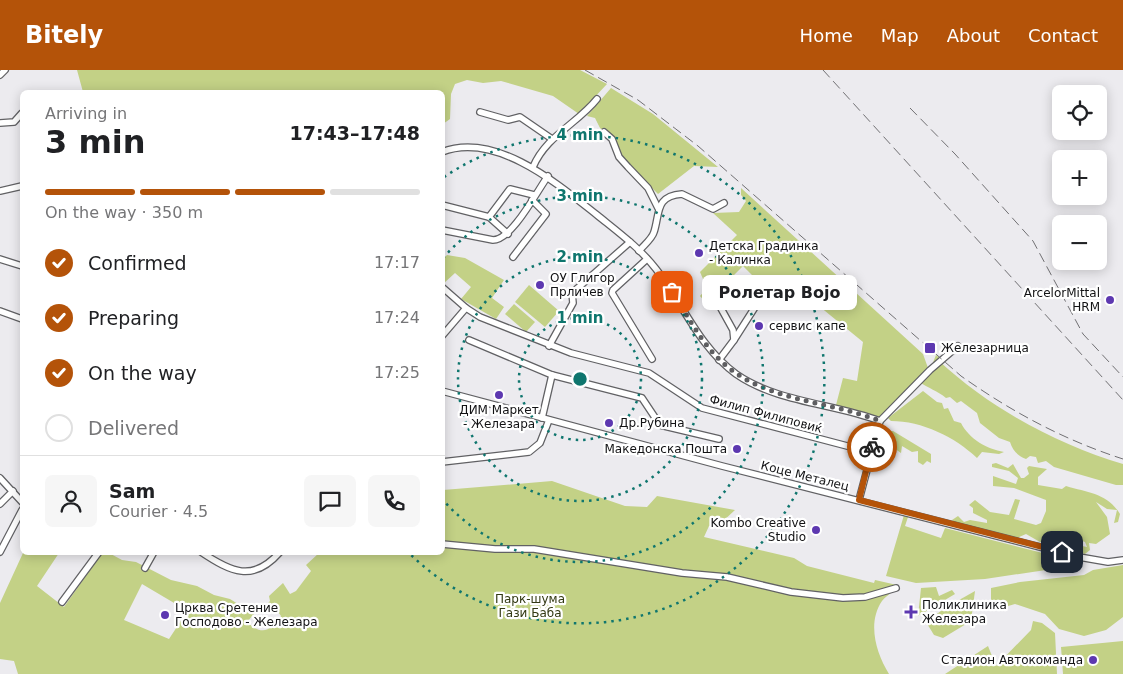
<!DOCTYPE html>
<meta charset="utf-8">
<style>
:root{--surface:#fff;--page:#f6f6f6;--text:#202124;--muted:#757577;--line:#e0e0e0;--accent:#b45309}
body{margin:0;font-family:"DejaVu Sans",sans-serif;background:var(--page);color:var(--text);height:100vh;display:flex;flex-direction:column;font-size:19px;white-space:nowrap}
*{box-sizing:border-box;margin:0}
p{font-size:16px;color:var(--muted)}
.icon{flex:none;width:28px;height:28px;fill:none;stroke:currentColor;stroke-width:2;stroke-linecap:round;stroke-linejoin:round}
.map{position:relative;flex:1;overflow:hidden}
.side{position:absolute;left:20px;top:20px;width:425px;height:465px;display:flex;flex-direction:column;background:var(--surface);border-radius:8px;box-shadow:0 2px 12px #0003}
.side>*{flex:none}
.controls{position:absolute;left:1052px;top:15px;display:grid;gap:10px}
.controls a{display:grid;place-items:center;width:55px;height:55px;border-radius:8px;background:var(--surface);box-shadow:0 2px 12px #0003;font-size:25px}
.pin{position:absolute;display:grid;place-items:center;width:42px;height:42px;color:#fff;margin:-21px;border-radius:10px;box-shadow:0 2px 8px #0006}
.courier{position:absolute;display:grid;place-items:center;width:50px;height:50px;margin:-25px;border:4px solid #b45309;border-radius:50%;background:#fff;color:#222;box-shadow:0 1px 6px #0007}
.bubble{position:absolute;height:35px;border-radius:8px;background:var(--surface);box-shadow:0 2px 12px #0003;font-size:16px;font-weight:700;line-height:35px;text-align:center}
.head em{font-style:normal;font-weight:700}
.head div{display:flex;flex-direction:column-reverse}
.head{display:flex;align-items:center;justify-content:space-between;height:85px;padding:0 25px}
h1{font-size:32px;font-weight:700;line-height:38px}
.bar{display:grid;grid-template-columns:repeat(4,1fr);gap:8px 5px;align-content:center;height:60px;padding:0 25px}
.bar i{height:6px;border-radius:4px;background:var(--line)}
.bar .current{background:var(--accent)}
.bar p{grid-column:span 4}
.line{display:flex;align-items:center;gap:12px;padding:0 25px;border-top:1px solid var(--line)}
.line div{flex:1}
.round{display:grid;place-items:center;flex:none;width:52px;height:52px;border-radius:8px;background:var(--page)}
ol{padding:0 25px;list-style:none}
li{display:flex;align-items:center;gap:15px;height:55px}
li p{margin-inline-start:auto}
li .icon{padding:5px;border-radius:50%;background:var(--accent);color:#fff;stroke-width:4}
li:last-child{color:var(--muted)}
li i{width:28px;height:28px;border:2px solid var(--line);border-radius:50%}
header{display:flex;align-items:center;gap:30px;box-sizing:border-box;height:70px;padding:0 25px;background:var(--accent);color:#fff}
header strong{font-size:24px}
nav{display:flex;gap:28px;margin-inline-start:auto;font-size:18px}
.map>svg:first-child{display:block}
.green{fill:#c3d186;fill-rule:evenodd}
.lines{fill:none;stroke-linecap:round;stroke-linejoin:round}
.minor-casing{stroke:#616164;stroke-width:8}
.minor{stroke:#fff;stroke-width:5.5}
.rail{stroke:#717073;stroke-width:1;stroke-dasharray:10 5;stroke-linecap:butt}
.done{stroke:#5e5e61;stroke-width:5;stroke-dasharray:0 9}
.route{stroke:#b45309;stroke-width:6}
.ring{fill:none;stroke:#0f766e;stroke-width:2.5;stroke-dasharray:2.5 5}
.poi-dot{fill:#5d38b0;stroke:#fff;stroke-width:2}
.labels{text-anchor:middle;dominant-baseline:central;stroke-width:4.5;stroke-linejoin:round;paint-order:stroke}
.poi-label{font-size:12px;fill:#121214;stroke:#fff;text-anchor:start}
.street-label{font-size:12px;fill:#121214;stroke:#fff}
.park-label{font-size:12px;fill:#333913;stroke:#fff}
.centre{fill:#0f766e;stroke:#fff;stroke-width:2.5}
.ring-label{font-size:15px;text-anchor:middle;font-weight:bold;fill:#0f766e;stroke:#fff;stroke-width:4.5;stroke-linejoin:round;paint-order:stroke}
</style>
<header>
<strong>Bitely</strong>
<nav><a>Home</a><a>Map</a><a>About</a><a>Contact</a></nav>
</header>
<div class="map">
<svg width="1123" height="604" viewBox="0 0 1123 604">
<rect width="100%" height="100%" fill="#ecebef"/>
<g class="green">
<polygon points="77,0 580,0 607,14 579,44 553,26 501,11 483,13 467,10 455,14 451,24 450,49 443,54 442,22 83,22"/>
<polygon points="611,18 653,44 718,97 694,96 658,124 622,88 615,70 600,58 595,48 587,46"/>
<polygon points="741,118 923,284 928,298 879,347 836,335 843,308 857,311 863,272 803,223 753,206 743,196 730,209 739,227 707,234 700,226 707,218 700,202 737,165 713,143 739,142 746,131 741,125"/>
<polygon points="447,185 465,188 504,210 492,228 504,237 496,249 461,229 471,217 455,203 443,214 443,189"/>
<polygon points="529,215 559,241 545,257 515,232"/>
<polygon points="514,234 535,252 526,262 505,244"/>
<path d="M936 285 941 289 939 291C990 338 1056 374 1123 394V415H1116L1054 397 1046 391 1038 393 1036 387 1030 386 1026 389C1017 385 1013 381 1010 372L999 368 980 353 977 343 961 331 957 333 950 327 946 328C938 321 928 318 919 312L930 300Z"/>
<path d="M923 321 937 332 942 333 944 339 948 338 954 351 961 353C969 369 987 379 1004 382L999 384 982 382 977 388C955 367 922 351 891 351L888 348Z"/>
<polygon points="885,356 889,361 893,361 931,384 931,393 927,391 923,395 918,392 918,381 912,382 902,376 901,383 882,370 880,362"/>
<path d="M996 393 1008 398 1013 394 1021 408H1024L1029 404 1027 398 1029 396 1047 399 1038 407V415L1062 419 1066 416C1089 423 1107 423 1120 444L1118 452 1114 453 1117 440 1107 439 1096 432 1107 447 1110 464 1096 474 1089 473 1090 480 1085 484 1077 481 1072 474 1087 477 1085 472 1068 466 1064 472C1061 471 1045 471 1040 472L1026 464 1017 468 955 454 952 450 958 446 964 452 970 450 987 453V450L973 443V438L969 435 975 430 990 442 1009 445 1015 429 1020 430 1014 449 1036 455 1041 453 1046 441V430L1014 418 993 416V406L1016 414 1018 408 1009 401 992 397V394Z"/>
<path d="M552 411 625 436 647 437 657 426 735 440 721 453 709 456 704 467 794 488 807 496 874 513 875 510 897 515C895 521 887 525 882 531 867 553 876 583 889 604H18L14 591 0 589V533L23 483H59L37 516 64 537 102 483H109L122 490 136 492 171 510 197 516 214 525 230 529 254 544 247 552C262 566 271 561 281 546L276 539 272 540 267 534 270 531 269 526 283 513 290 524 296 521 311 501 306 495 319 483 442 482 443 420ZM142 514 186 540V543L169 569 124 550Z"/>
<polygon points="904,445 908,447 905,456 941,468 945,458 1078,492 1079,495 985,509 916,513 886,506"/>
<polygon points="1123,495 1123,547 1106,560 1084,566 1059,559 1045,544 1015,534 991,541 991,518 1020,512 1084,505 1093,500"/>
<polygon points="936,517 939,526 952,520 955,524 918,546 921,518"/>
<polygon points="975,521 971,551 943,568 934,565 926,552 945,538"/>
<polygon points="1033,551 1042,553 1055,563 1057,604 945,604 988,576 996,596 1031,560"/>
<polygon points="1123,571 1123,604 1063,604 1061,577"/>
</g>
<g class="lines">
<defs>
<g id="minor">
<polyline points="0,5 5,0"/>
<polyline points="480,42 508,50 520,47 552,69"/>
<polyline points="0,53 14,52 22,43"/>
<polyline points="604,62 612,69 619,87 628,97 648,118 658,138"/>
<path d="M442 82C496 61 559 115 597 145 618 162 640 178 656 199 683 234 699 277 736 304 778 333 833 333 880 351"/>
<path d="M533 97C546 66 577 54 597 29"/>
<polyline points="0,121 22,116"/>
<polyline points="442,135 489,147 508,164"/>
<polyline points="489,147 510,119 534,125"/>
<path d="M442 160 493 170C512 170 537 121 548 106"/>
<path d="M639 181C644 175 652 169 654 162 660 143 655 126 682 124L713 139 724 133"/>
<polyline points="513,187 546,144 532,130"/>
<polyline points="0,189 22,196"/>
<polyline points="647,189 613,220 612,223 652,289"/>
<polyline points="442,217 466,238 480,247 571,283 649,303 702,338 870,382"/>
<polyline points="718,233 733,260 734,270 719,290"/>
<polyline points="0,241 22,249"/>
<polyline points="442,266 466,238"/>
<polyline points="469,270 552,305 642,328 660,355 719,369"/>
<polyline points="734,270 757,234 767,224 779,226 790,235"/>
<polyline points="549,276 573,233 572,223 630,172"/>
<polyline points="442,321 722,396 1079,487 1108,492 1123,490"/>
<polyline points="542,348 552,305"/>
<polyline points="442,392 529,382 540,373 549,350"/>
<polyline points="0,408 22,432"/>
<polyline points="859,430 880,351 930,300 958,276"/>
<polyline points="0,434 13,421"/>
<polyline points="442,474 495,479 534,479 682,503 727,507 791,522 843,528 865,527 896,518"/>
<polyline points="0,482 22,440"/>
<path d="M201 482C231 502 253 513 280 482"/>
<polyline points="145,498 154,482"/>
<polyline points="62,532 99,482"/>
</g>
</defs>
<use href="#minor" class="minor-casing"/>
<use href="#minor" class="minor"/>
<g class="rail">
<path d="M585 0 638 30 698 76 961 306C1012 342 1064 370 1123 389"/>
<polyline points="823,0 1123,330"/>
<polyline points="910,38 955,84 1033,171 1083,264 1123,307"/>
</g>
</g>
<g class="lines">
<path class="done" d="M672 222C688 246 700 271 721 291 764 332 827 330 880 351L872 377"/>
<polyline class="route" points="872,377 859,430 1062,482"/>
</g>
<g class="ring">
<circle cx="580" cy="309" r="61"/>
<circle cx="580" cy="309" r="122"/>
<path d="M443 188A183 183 0 1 1 443 430"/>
<path d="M444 107A244 244 0 1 1 409 483"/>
</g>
<g class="poi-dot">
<circle cx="699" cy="183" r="5"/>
<circle cx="540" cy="215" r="5"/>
<circle cx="1110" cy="230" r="5"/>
<circle cx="759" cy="256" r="5"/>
<rect x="924" y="272" width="12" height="12" rx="2.5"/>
<circle cx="499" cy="325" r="5"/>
<circle cx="609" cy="353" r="5"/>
<circle cx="737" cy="379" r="5"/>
<circle cx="816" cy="460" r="5"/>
<path d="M908.5 534.5h5v5h5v5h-5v5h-5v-5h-5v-5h5z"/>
<circle cx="165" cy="545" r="5"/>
<circle cx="1093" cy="590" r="5"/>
</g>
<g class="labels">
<g class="poi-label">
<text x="709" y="176">Детска Градинка<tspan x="709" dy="14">- Калинка</tspan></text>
<text x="550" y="208">ОУ Глигор<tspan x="550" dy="14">Прличев</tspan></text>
<text x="1100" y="223" text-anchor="end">ArcelorMittal<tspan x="1100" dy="14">HRM</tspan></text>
<text x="769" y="256">сервис капе</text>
<text x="941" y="278">Железарница</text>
<text x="499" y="340" text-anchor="middle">ДИМ Маркет<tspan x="499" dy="14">- Железара</tspan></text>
<text x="619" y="353">Др.Рубина</text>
<text x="727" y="379" text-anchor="end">Македонска Пошта</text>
<text x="806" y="453" text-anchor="end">Kombo Creative<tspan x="806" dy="14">Studio</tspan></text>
<text x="922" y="535">Поликлиника<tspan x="922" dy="14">Железара</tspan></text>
<text x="175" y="538">Црква Сретение<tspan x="175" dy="14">Господово - Железара</tspan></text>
<text x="1083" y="590" text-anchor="end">Стадион Автокоманда</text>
</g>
<g class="street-label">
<text transform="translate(766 344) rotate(15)">Филип Филиповиќ</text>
<text transform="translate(805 406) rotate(14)">Коце Металец</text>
</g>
<g class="park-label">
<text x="530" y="529">Парк-шума<tspan x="530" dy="14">Гази Баба</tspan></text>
</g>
</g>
<circle cx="580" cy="309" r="8" class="centre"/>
<g class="ring-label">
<text x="580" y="70">4 min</text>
<text x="580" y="131">3 min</text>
<text x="580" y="192">2 min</text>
<text x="580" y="253">1 min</text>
</g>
</svg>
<div class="controls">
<a><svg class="icon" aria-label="locate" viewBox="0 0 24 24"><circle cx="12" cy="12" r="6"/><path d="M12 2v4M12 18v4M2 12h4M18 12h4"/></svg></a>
<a>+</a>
<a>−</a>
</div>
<div class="pin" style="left:672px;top:222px;background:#ea580c"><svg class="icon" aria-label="bag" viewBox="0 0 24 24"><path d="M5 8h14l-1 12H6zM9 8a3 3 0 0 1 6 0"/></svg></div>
<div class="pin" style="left:1062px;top:482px;background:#1f2937"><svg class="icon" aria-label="home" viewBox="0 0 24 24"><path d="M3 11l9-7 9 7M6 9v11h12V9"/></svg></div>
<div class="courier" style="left:872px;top:377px"><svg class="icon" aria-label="bike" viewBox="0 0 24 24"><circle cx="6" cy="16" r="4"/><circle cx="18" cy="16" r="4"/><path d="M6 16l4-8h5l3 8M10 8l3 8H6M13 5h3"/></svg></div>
<div class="bubble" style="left:702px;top:205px;width:155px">Ролетар Војо</div>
<section class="side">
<div class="head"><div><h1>3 min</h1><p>Arriving in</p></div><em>17:43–17:48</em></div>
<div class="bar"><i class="current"></i><i class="current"></i><i class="current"></i><i></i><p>On the way · 350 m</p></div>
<ol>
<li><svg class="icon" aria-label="check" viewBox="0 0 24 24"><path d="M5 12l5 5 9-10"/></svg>Confirmed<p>17:17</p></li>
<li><svg class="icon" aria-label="check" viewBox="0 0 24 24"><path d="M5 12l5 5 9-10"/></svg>Preparing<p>17:24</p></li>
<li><svg class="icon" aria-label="check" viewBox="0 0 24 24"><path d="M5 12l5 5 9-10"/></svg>On the way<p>17:25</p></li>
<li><i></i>Delivered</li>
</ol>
<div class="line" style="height:90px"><a class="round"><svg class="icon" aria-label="person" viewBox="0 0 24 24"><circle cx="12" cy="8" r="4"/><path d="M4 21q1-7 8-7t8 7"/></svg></a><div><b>Sam</b><p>Courier · 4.5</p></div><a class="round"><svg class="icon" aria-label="chat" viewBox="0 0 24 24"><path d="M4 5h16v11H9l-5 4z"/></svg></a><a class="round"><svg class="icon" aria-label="phone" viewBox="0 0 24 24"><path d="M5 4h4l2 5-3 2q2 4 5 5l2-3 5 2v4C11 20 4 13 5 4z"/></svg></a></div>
</section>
</div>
